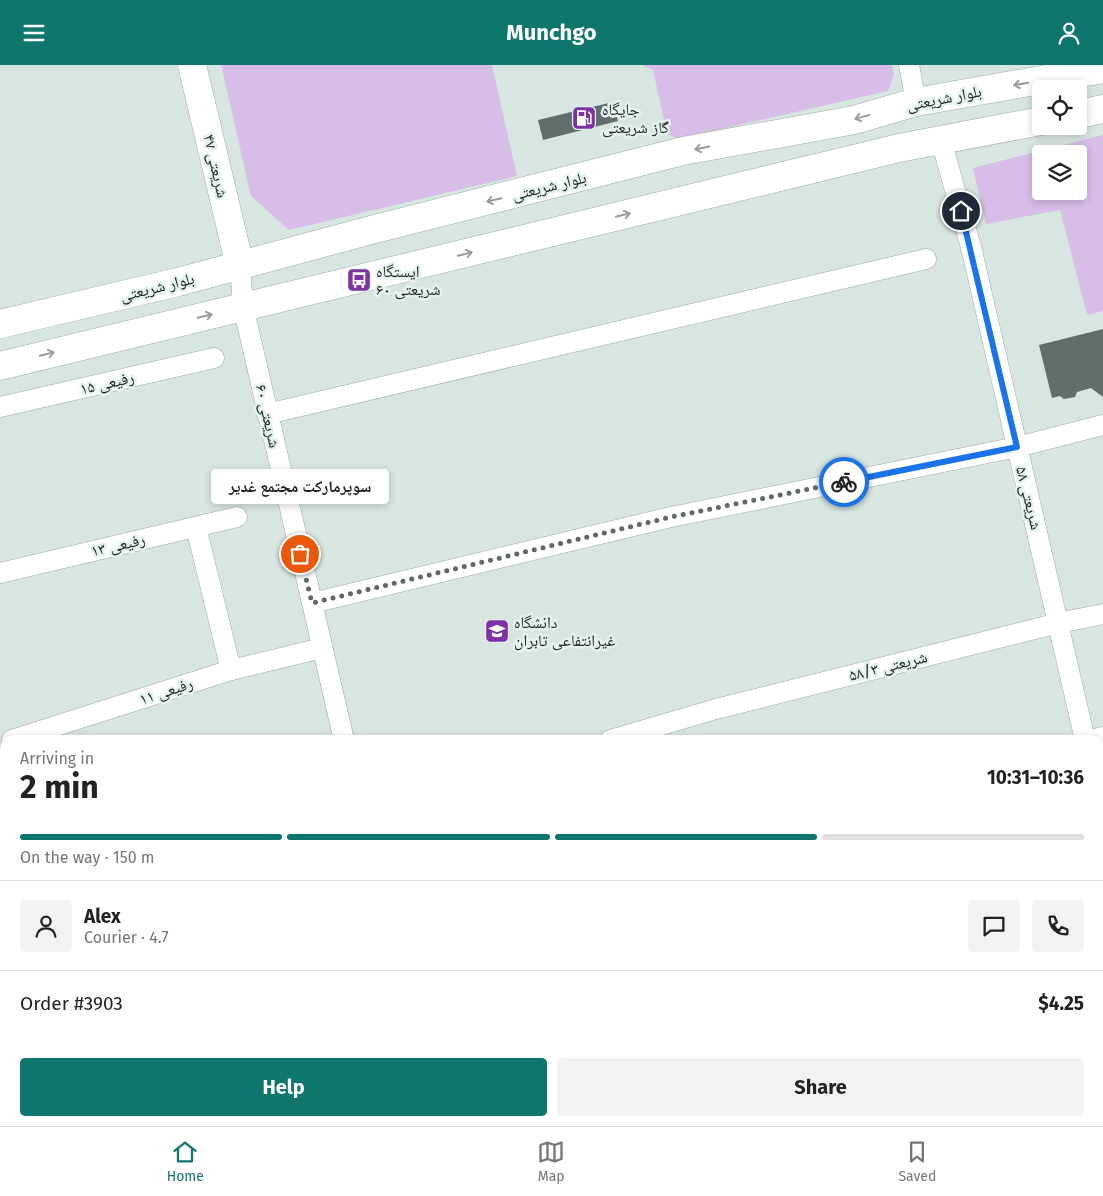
<!DOCTYPE html>
<meta charset="utf-8">
<style>
:root{--surface:#fff;--page:#f2f2f2;--text:#222;--muted:#767676;--line:#e0e0e0;--accent:#0f766e}
body{margin:0;font-family:"Fira Sans","Noto Naskh Arabic",sans-serif;background:var(--page);color:var(--text);height:100vh;display:flex;flex-direction:column;font-size:19px;white-space:nowrap}
*{box-sizing:border-box;margin:0}
p{font-size:16px;color:var(--muted)}
.icon{flex:none;width:28px;height:28px;fill:none;stroke:currentColor;stroke-width:2;stroke-linecap:round;stroke-linejoin:round}
.map{position:relative;flex:1;overflow:hidden}
.side{position:absolute;left:0px;top:670px;width:1104px;height:391px;display:flex;flex-direction:column;background:var(--surface);border-radius:15px 15px 0 0;box-shadow:0 2px 8px #0003}
.side>*{flex:none}
.fabs{position:absolute;left:1032px;top:15px;display:grid;gap:10px}
.fabs a{display:grid;place-items:center;width:55px;height:55px;border-radius:5px;background:var(--surface);box-shadow:0 2px 8px #0003;font-size:25px}
.pin{position:absolute;display:grid;place-items:center;width:42px;height:42px;color:#fff;margin:-21px;border:2px solid #fff;border-radius:50%;box-shadow:0 1px 5px #0007}
.courier{position:absolute;display:grid;place-items:center;width:50px;height:50px;margin:-25px;border:4px solid #1a73e8;border-radius:50%;background:#fff;color:#222;box-shadow:0 1px 6px #0007}
.bubble{position:absolute;height:35px;border-radius:5px;background:var(--surface);box-shadow:0 2px 8px #0003;font-size:16px;font-weight:700;line-height:35px;text-align:center}
.headline em{font-style:normal;font-weight:700}
.headline div{display:flex;flex-direction:column-reverse}
.headline{display:flex;align-items:center;justify-content:space-between;height:85px;padding:0 20px}
h1{font-size:32px;font-weight:700;line-height:38px}
.bar{display:grid;grid-template-columns:repeat(4,1fr);gap:8px 5px;align-content:center;height:60px;padding:0 20px}
.bar i{height:6px;border-radius:4px;background:var(--line)}
.bar .selected{background:var(--accent)}
.bar p{grid-column:span 4}
.line{display:flex;align-items:center;gap:12px;padding:0 20px;border-top:1px solid var(--line)}
.line div{flex:1}
.round{display:grid;place-items:center;flex:none;width:52px;height:52px;border-radius:5px;background:var(--page)}
.cta{display:flex;gap:10px;margin-top:auto;padding:10px 20px}
.cta a{flex:1;height:58px;border-radius:5px;background:var(--accent);color:#fff;font-size:20px;font-weight:700;line-height:58px;text-align:center}
.cta a+a{background:var(--page);color:var(--text)}
header{display:flex;justify-content:space-between;align-items:center;height:65px;padding:0 20px;background:var(--accent);color:#fff;font-size:22px;font-weight:700}
.tab-bar{display:flex;justify-content:space-around;align-items:center;height:70px;border-top:1px solid var(--line);background:var(--surface);font-size:14px;color:var(--muted)}
.tab-bar a{display:grid;justify-items:center;gap:2px}
.tab-bar .selected{color:var(--accent)}
.map>svg:first-child{display:block}
.green{fill:#d6bee7;fill-rule:evenodd}
.building{fill:#626e6b}
.lines{fill:none;stroke-linecap:round;stroke-linejoin:round}
.street-casing{stroke:#9caaa6;stroke-width:21}
.secondary-casing{stroke:#9caaa6;stroke-width:29}
.street{stroke:#fff;stroke-width:20}
.secondary{stroke:#fff;stroke-width:28}
.oneway{stroke:#9b9d9c}
.done{stroke:#606966;stroke-width:5;stroke-dasharray:0 9}
.route{stroke:#1a73e8;stroke-width:6}
.labels{text-anchor:middle;dominant-baseline:central;stroke-width:5;stroke-linejoin:round;paint-order:stroke}
.street-label{font-size:16px;fill:#202524;stroke:#e5f3ef}
.poi-label{font-size:16px;fill:#202524;stroke:#e5f3ef;text-anchor:start}
</style>
<header><svg class="icon" aria-label="menu" viewBox="0 0 24 24"><path d="M4 6h16M4 12h16M4 18h16"/></svg>Munchgo<svg class="icon" aria-label="person" viewBox="0 0 24 24"><circle cx="12" cy="8" r="4"/><path d="M4 21q1-7 8-7t8 7"/></svg></header>
<div class="map">
<svg width="1103" height="1061" viewBox="0 0 1103 1061">
<rect width="100%" height="100%" fill="#d8e6e2"/>
<g class="green">
<polygon points="221,0 492,0 517,111 289,165 251,131"/>
<polygon points="642,0 892,0 894,10 888,26 678,74 667,69 653,5"/>
<path d="M1103 70V246L1087 250 1060 145 986 159 973 103ZM1041 89H1079V126H1041Z"/>
</g>
<g class="building">
<polygon points="613,37 618,56 543,75 538,55"/>
<polygon points="1103,264 1103,332 1091,323 1077,327 1075,332 1064,334 1060,331 1052,333 1039,280"/>
</g>
<g class="lines">
<defs>
<g id="street">
<polyline points="909,0 916,37"/>
<polyline points="941,75 971,182 1085,675"/>
<polyline points="240,201 243,241 344,675"/>
<polyline points="0,342 214,293"/>
<polyline points="267,349 926,194"/>
<polyline points="196,462 231,605"/>
<polyline points="0,508 237,452"/>
<polyline points="312,538 671,452 1017,382 1103,360"/>
<polyline points="12,675 231,605 322,583"/>
<polyline points="610,675 716,644 1059,558 1103,549"/>
<polyline points="1091,675 1103,672"/>
<polyline points="0,710 5,731"/>
<polyline points="1099,736 1103,754"/>
<polyline points="0,839 5,838"/>
<polyline points="1099,894 1103,893"/>
<polyline points="0,937 5,936"/>
<polyline points="701,1056 702,1061"/>
<polyline points="365,1061 384,1056"/>
</g>
<g id="secondary">
<polyline points="192,0 240,201"/>
<polyline points="1079,49 1103,44"/>
<polyline points="0,259 178,217 371,165 683,86 854,55 916,37 1103,4"/>
<polyline points="0,301 899,83 1041,56"/>
</g>
</defs>
<use href="#street" class="street-casing"/>
<use href="#secondary" class="secondary-casing"/>
<use href="#street" class="street"/>
<use href="#secondary" class="secondary"/>
</g>
<defs><path id="oneway-shaft" d="M-6 0H5M1.5-3L5.5 0L1.5 3" fill="none" stroke-width="1.6" stroke-linecap="round" stroke-linejoin="round" transform="scale(1.25)"/></defs>
<g class="oneway">
<use href="#oneway-shaft" transform="translate(1021 19) rotate(170)"/>
<use href="#oneway-shaft" transform="translate(862 52) rotate(165)"/>
<use href="#oneway-shaft" transform="translate(702 83) rotate(169)"/>
<use href="#oneway-shaft" transform="translate(494 135) rotate(166)"/>
<use href="#oneway-shaft" transform="translate(623 150) rotate(-14)"/>
<use href="#oneway-shaft" transform="translate(465 189) rotate(-14)"/>
<use href="#oneway-shaft" transform="translate(205 251) rotate(-14)"/>
<use href="#oneway-shaft" transform="translate(47 289) rotate(-14)"/>
</g>
<g class="lines">
<polyline class="done" points="300,489 312,538 671,452 844,417"/>
<polyline class="route" points="844,417 1017,382 961,146"/>
</g>
<defs>
<symbol id="fuel-square" viewBox="-11 -11 22 22"><rect x="-9" y="-9" width="18" height="18" rx="4" fill="#7c32a4" stroke="#e5f3ef"/><path d="M-5.5-6h7V0h2V4h1.3V-2.5L3-4.5l.8-.8L6-3V5H2.5V1h-1V6h-7ZM-4.2-4.7v3.2H.2V-4.7Z" fill="#fff"/></symbol>
<symbol id="bus-square" viewBox="-11 -11 22 22"><rect x="-9" y="-9" width="18" height="18" rx="4" fill="#7c32a4" stroke="#e5f3ef"/><path d="M-5-6H5V4H4V6H2V4H-2V6H-4V4H-5ZM-3.5-4V0h7V-4ZM-3.5 1.2v1.5H-2V1.2ZM2 1.2v1.5H3.5V1.2Z" fill="#fff"/></symbol>
<symbol id="university-square" viewBox="-11 -11 22 22"><rect x="-9" y="-9" width="18" height="18" rx="4" fill="#7c32a4" stroke="#e5f3ef"/><path d="M0-5L7-2L0 1L-7-2ZM-4 1L0 2.5L4 1V4Q0 6-4 4Z" fill="#fff"/></symbol>
</defs>
<g fill-rule="evenodd">
<use href="#fuel-square" x="570" y="39" width="28" height="28"/>
<use href="#bus-square" x="345" y="201" width="28" height="28"/>
<use href="#university-square" x="483" y="552" width="28" height="28"/>
</g>
<g class="labels">
<g class="street-label">
<text transform="translate(944 33) rotate(-11)">بلوار شریعتی</text>
<text transform="translate(216 101) rotate(77)">شریعتی ۴۷</text>
<text transform="translate(549 121) rotate(-14)">بلوار شریعتی</text>
<text transform="translate(157 222) rotate(-14)">بلوار شریعتی</text>
<text transform="translate(107 318) rotate(-13)">رفیعی ۱۵</text>
<text transform="translate(268 351) rotate(77)">شریعتی ۶۰</text>
<text transform="translate(1029 433) rotate(76)">شریعتی ۵۸</text>
<text transform="translate(118 480) rotate(-13)">رفیعی ۱۳</text>
<text transform="translate(888 601) rotate(-14)">شریعتی ۵۸/۳</text>
<text transform="translate(166 626) rotate(-18)">رفیعی ۱۱</text>
</g>
<g class="poi-label">
<text x="602" y="44">جایگاه<tspan x="602" dy="18">گاز شریعتی</tspan></text>
<text x="376" y="206">ایستگاه<tspan x="376" dy="18">شریعتی ۶۰</tspan></text>
<text x="514" y="557">دانشگاه<tspan x="514" dy="18">غیرانتفاعی تابران</tspan></text>
</g>
</g>
</svg>
<div class="fabs">
<a><svg class="icon" aria-label="locate" viewBox="0 0 24 24"><circle cx="12" cy="12" r="6"/><path d="M12 2v4M12 18v4M2 12h4M18 12h4"/></svg></a>
<a><svg class="icon" aria-label="layers" viewBox="0 0 24 24"><path d="M12 4l9 5-9 5-9-5zM3 14l9 5 9-5"/></svg></a>
</div>
<div class="pin" style="left:300px;top:489px;background:#ea580c"><svg class="icon" aria-label="bag" viewBox="0 0 24 24"><path d="M5 8h14l-1 12H6zM9 8a3 3 0 0 1 6 0"/></svg></div>
<div class="pin" style="left:961px;top:146px;background:#1f2937"><svg class="icon" aria-label="home" viewBox="0 0 24 24"><path d="M3 11l9-7 9 7M6 9v11h12V9"/></svg></div>
<div class="courier" style="left:844px;top:417px"><svg class="icon" aria-label="bike" viewBox="0 0 24 24"><circle cx="6" cy="16" r="4"/><circle cx="18" cy="16" r="4"/><path d="M6 16l4-8h5l3 8M10 8l3 8H6M13 5h3"/></svg></div>
<div class="bubble" style="left:211px;top:404px;width:178px">سوپرمارکت مجتمع غدیر</div>
<section class="side">
<div class="headline"><div><h1>2 min</h1><p>Arriving in</p></div><em>10:31–10:36</em></div>
<div class="bar"><i class="selected"></i><i class="selected"></i><i class="selected"></i><i></i><p>On the way · 150 m</p></div>
<div class="line" style="height:90px"><a class="round"><svg class="icon" aria-label="person" viewBox="0 0 24 24"><circle cx="12" cy="8" r="4"/><path d="M4 21q1-7 8-7t8 7"/></svg></a><div><b>Alex</b><p>Courier · 4.7</p></div><a class="round"><svg class="icon" aria-label="chat" viewBox="0 0 24 24"><path d="M4 5h16v11H9l-5 4z"/></svg></a><a class="round"><svg class="icon" aria-label="phone" viewBox="0 0 24 24"><path d="M5 4h4l2 5-3 2q2 4 5 5l2-3 5 2v4C11 20 4 13 5 4z"/></svg></a></div>
<div class="line" style="height:65px"><div>Order #3903</div><b>$4.25</b></div>
<div class="cta"><a>Help</a><a>Share</a></div>
</section>
</div>
<nav class="tab-bar">
<a class="selected"><svg class="icon" aria-label="home" viewBox="0 0 24 24"><path d="M3 11l9-7 9 7M6 9v11h12V9"/></svg>Home</a>
<a><svg class="icon" aria-label="map" viewBox="0 0 24 24"><path d="M3 6l6-2 6 2 6-2v14l-6 2-6-2-6 2zM9 4v14M15 6v14"/></svg>Map</a>
<a><svg class="icon" aria-label="saved" viewBox="0 0 24 24"><path d="M7 4h10v16l-5-4-5 4z"/></svg>Saved</a>
</nav>
